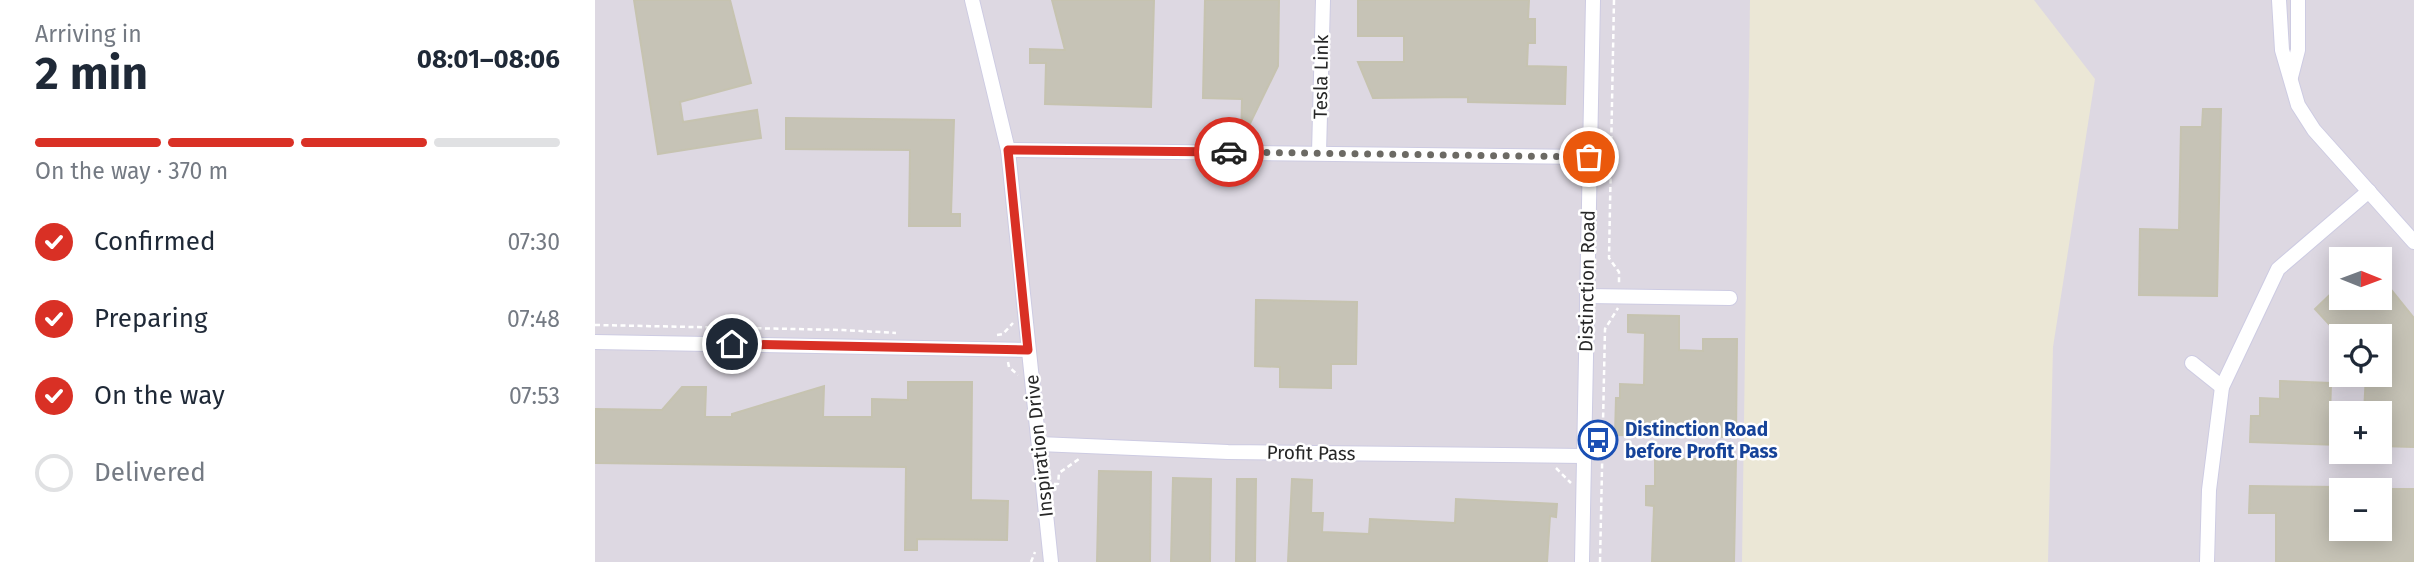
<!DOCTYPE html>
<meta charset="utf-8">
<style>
:root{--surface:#fff;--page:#f6f6f7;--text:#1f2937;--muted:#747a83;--line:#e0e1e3;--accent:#d93025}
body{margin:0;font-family:"Fira Sans",sans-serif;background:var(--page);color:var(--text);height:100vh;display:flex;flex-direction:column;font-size:26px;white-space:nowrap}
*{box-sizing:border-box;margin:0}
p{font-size:23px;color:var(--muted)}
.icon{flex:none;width:38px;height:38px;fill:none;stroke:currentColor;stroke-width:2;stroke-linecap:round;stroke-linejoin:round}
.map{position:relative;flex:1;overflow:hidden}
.panel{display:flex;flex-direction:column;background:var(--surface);width:595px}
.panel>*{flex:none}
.needle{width:46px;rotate:91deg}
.tools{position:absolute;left:1734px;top:247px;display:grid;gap:14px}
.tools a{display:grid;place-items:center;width:63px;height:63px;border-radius:0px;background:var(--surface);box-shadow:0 4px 18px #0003;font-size:35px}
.pin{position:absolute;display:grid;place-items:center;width:60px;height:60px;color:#fff;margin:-30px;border:4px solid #fff;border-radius:50%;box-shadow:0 2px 7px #0007}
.courier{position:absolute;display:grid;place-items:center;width:70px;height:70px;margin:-35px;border:5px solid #d93025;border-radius:50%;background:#fff;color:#222;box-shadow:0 2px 9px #0007}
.headline em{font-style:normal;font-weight:700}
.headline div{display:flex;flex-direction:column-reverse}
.headline{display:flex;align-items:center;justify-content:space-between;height:119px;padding:0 35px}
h1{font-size:46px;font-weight:700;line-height:52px}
.bar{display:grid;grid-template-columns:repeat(4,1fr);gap:10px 7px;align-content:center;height:84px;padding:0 35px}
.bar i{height:9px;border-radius:5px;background:var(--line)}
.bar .on{background:var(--accent)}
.bar p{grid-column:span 4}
ol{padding:0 35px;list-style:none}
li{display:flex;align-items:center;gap:21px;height:77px}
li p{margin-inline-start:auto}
li .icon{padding:7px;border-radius:50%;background:var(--accent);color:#fff;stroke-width:4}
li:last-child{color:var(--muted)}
li i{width:38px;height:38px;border:4px solid var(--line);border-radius:50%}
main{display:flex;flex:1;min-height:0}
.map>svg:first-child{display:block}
.industrial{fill:#ddd8e2;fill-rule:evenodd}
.building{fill:#c6c3b6;stroke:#c6c3b0;stroke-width:2}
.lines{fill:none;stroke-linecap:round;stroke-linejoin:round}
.minor-casing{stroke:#cdcbe2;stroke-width:16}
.path{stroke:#fff;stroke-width:2.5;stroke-dasharray:5 3.5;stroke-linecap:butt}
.minor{stroke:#fff;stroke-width:14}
.done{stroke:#6c6a64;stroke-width:7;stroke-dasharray:0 12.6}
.route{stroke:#d93025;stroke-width:9}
.labels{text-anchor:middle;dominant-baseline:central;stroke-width:5;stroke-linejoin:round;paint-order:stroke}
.street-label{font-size:19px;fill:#272727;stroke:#fff}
.transit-label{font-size:19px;font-weight:bold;fill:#164399;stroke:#fff;text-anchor:start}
</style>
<main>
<section class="panel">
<div class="headline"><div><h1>2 min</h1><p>Arriving in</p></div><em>08:01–08:06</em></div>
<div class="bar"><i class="on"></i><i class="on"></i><i class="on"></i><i></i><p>On the way · 370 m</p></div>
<ol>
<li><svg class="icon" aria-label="check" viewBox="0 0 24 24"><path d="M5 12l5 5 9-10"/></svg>Confirmed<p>07:30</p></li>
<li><svg class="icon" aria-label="check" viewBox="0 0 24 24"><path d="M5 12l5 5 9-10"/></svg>Preparing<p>07:48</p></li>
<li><svg class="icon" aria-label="check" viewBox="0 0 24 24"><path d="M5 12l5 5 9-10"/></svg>On the way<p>07:53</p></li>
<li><i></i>Delivered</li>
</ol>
</section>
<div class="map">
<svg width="1819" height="562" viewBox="0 0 1819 562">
<rect width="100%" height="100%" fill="#ebe7d6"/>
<g class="industrial">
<polygon points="0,0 1155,0 1147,562 0,562"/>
<path d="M1439 0H1819V562H1453L1458 347 1500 79ZM1746 259H1785V298H1746ZM1746 336H1785V374H1746ZM1746 413H1785V452H1746ZM1746 490H1785V528H1746Z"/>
</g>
<g class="building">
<polygon points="39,0 135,0 156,83 85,102 88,122 162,110 166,138 63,154"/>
<polygon points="457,0 559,0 556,107 450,104 451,63 435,63 435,49 470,50"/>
<polygon points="610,0 684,0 683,66 646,142 647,99 608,98"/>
<polygon points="763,0 934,0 933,19 940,19 940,43 933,43 932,66 971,67 970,104 873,102 873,97 778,98 763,62 809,62 809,36 763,36"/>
<polygon points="1608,109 1626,109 1622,296 1544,295 1545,229 1584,230 1586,127 1607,127"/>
<polygon points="191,118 359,120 356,214 365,214 365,226 314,226 315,150 191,149"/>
<polygon points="1785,276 1819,318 1819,447 1785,446 1785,413 1769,413 1771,374 1785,374 1785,336 1745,336 1720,309 1746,284 1746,298 1785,298"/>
<polygon points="661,300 762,302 761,364 736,364 736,388 685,387 685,367 660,366"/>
<polygon points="1033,315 1084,316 1084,350 1108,351 1108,339 1142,339 1141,437 1020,435 1021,398 1025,398 1025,384 1049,385 1050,333 1033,332"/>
<polygon points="1685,381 1736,383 1735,417 1746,417 1746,445 1655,442 1656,416 1665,416 1665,398 1685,399"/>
<polygon points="313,382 377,382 376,500 413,501 412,540 322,539 322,550 310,550 311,467 0,463 0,409 67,410 87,387 111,387 110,417 137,417 137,414 229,386 228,417 277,417 277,399 313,400"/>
<polygon points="1060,458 1141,460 1139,562 1057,562 1059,506 1051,505 1051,486 1060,486"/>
<polygon points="504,471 556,472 555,562 502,562"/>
<polygon points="578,478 616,479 615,562 576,562"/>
<polygon points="642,479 661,479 660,562 641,562"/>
<polygon points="697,479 717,480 716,513 728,513 727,532 774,534 775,519 860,523 861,499 962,504 961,517 955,516 952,562 693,562"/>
<polygon points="1655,486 1746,487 1746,528 1785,528 1785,489 1819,489 1819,562 1681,562 1681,513 1654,513"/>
</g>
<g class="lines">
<defs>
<g id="minor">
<polyline points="377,0 413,150 456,562"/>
<polyline points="1684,0 1687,50 1703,105 1719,130 1819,242"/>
<polyline points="1696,77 1703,50 1703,0"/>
<polyline points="413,150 994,157"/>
<polyline points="724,153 728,0"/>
<polyline points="992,296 1135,298"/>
<polyline points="0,342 433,350"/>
<polyline points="1597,363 1627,387"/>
<polyline points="444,444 633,452 988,456"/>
<polyline points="987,562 998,0"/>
<polyline points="1612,562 1614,490 1627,387 1683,269 1774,191"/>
</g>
</defs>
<use href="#minor" class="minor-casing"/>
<g class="path">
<polyline points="1019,0 1014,258 1024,272 1024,284"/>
<polyline points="0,325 248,330 301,333"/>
<polyline points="402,335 408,334 418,323"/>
<polyline points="413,362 414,367 423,375"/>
<polyline points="961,468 976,483"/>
<polyline points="459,484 463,484 464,473 484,459"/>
<polyline points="436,562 440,552"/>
<polyline points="1005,562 1010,329 1023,308"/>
</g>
<use href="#minor" class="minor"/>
</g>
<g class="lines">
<polyline class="done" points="634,152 994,157"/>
<polyline class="route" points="137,344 433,350 413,150 634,152"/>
</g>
<defs>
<symbol id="bus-ring" viewBox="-11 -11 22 22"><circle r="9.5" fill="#fff" stroke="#1a4fb4" stroke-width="1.5"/><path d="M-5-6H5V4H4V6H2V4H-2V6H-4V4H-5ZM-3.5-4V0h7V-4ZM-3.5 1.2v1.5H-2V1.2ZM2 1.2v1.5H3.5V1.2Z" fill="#1a4fb4"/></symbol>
</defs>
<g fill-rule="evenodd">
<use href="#bus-ring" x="981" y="418" width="44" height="44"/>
</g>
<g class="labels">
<g class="street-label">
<text transform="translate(726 77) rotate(-89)">Tesla Link</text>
<text transform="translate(992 281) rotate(-89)">Distinction Road</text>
<text transform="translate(444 446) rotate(-96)">Inspiration Drive</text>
<text transform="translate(716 453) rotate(1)">Profit Pass</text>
</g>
<g class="transit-label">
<text x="1030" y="429">Distinction Road<tspan x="1030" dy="22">before Profit Pass</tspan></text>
</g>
</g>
</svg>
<div class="tools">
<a><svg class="needle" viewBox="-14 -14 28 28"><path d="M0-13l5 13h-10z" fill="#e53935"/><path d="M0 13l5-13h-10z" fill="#747a83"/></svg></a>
<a><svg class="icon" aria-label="locate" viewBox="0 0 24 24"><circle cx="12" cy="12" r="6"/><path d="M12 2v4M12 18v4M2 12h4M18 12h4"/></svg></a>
<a>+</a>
<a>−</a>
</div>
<div class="pin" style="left:994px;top:157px;background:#ea580c"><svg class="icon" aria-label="bag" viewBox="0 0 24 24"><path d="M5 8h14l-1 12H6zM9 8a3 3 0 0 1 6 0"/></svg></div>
<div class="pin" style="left:137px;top:344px;background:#1f2937"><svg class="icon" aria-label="home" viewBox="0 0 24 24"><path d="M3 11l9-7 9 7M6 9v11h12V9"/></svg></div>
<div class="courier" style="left:634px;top:152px"><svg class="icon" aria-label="car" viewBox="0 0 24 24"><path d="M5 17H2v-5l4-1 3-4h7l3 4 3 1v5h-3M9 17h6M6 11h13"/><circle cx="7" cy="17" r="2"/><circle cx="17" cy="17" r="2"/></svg></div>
</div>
</main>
